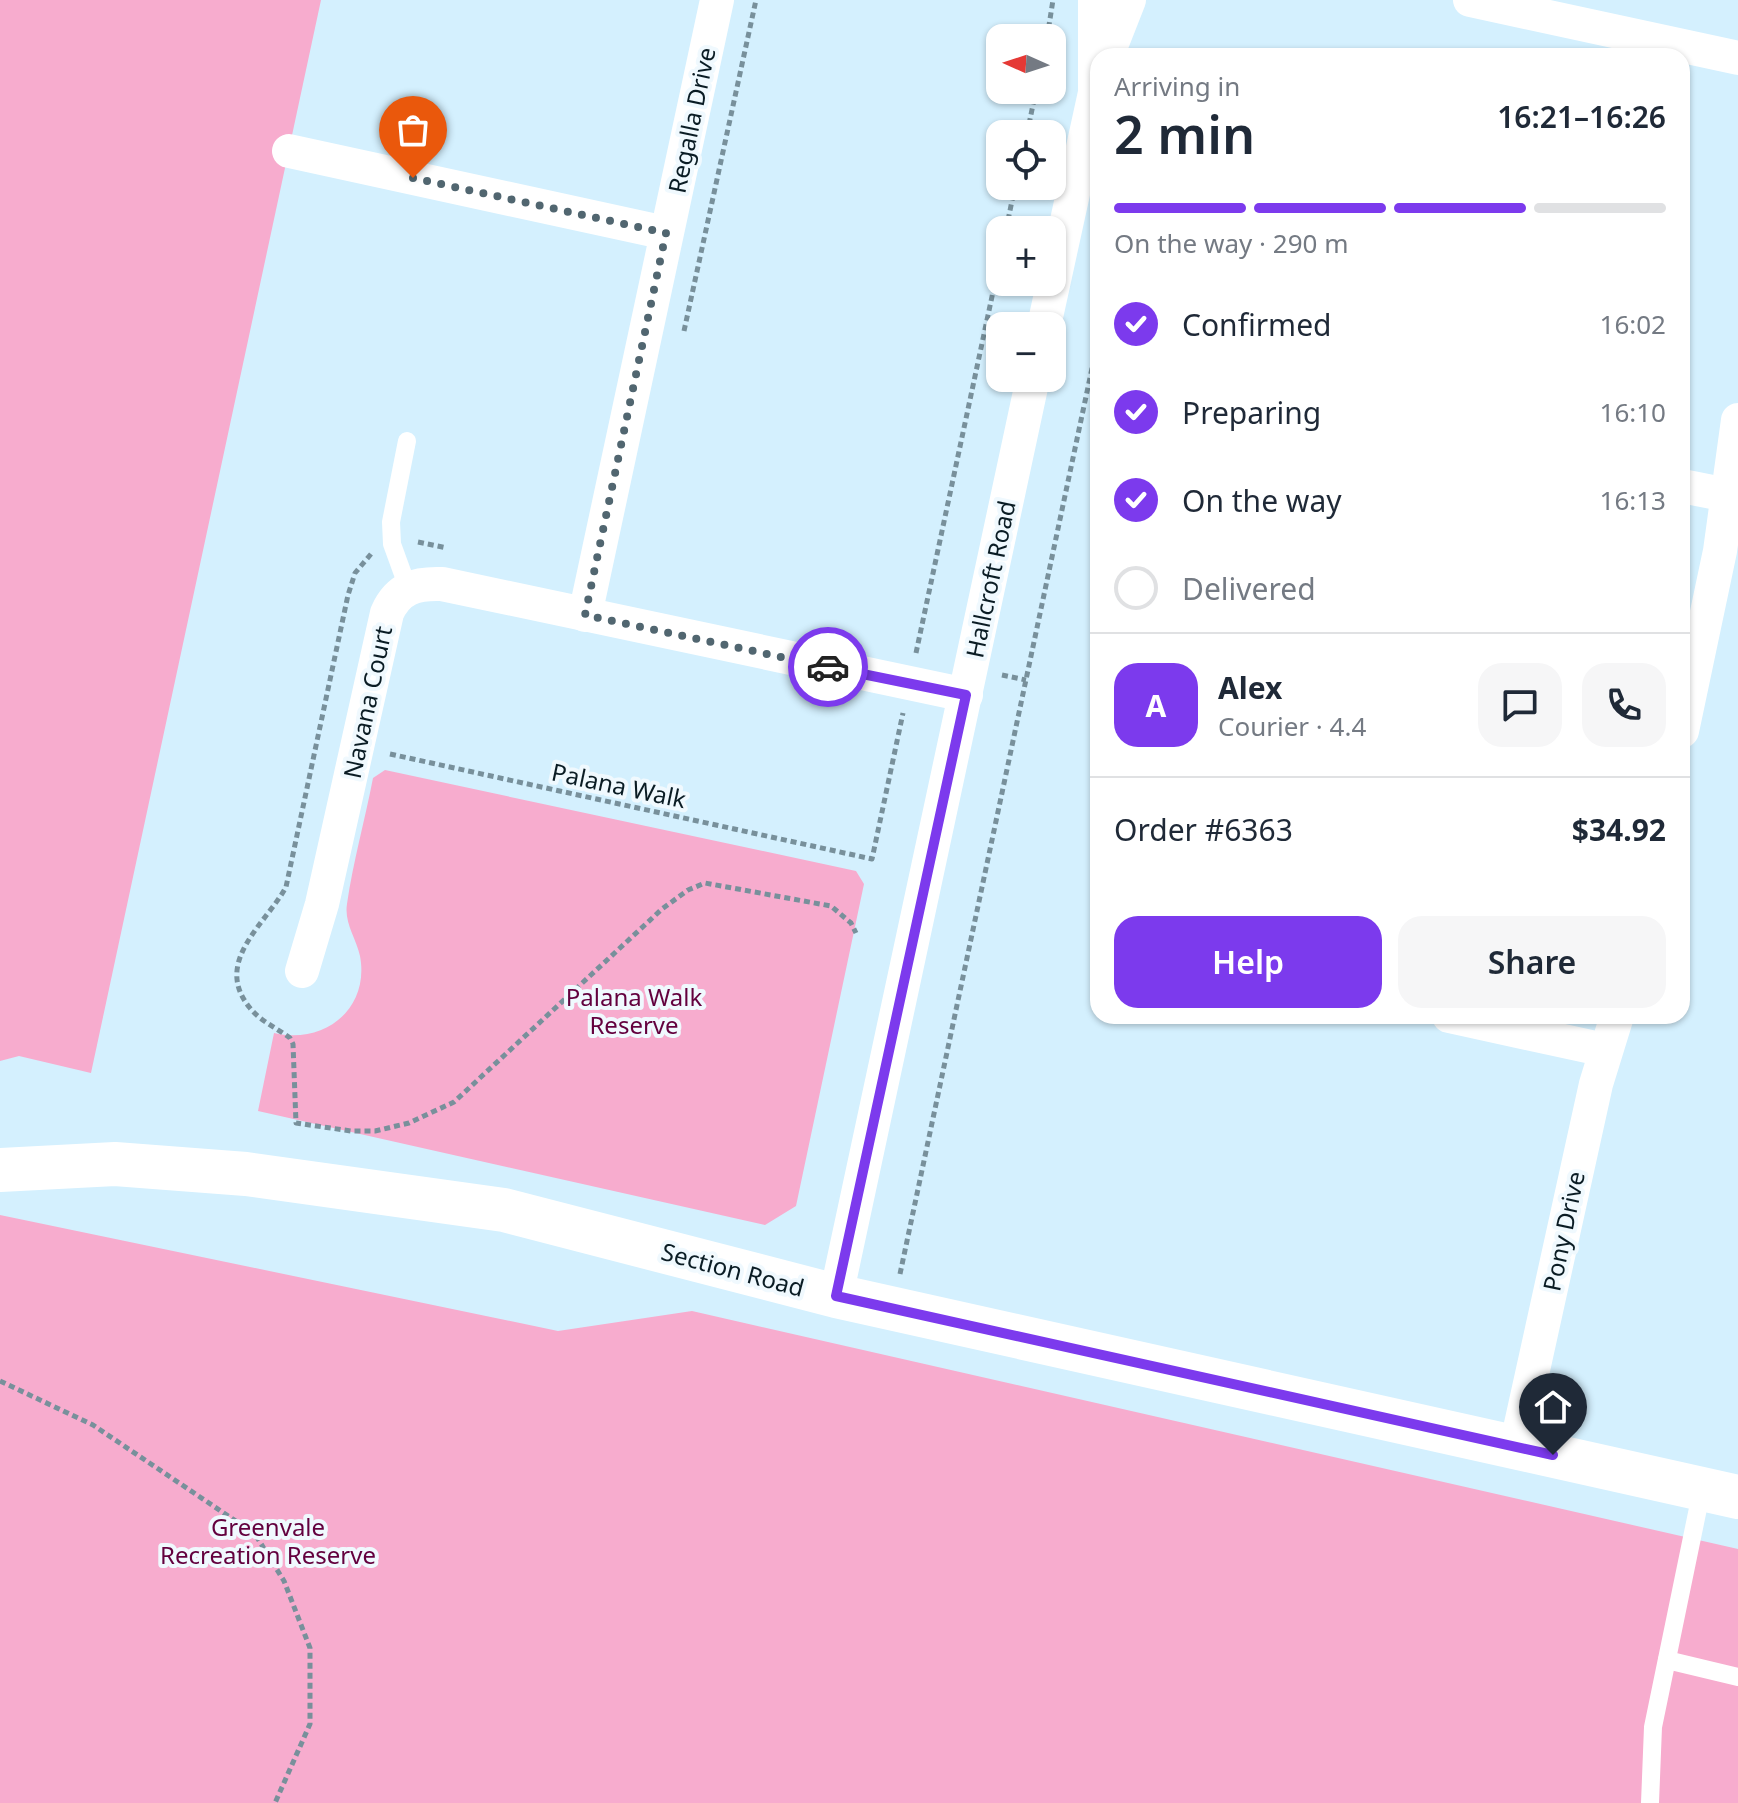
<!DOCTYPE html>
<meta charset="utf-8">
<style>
:root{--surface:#fff;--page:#f6f6f7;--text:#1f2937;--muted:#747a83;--line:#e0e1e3;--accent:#7c3aed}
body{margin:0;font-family:"Noto Sans",sans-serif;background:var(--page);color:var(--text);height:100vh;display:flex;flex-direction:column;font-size:30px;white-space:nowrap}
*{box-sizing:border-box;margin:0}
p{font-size:26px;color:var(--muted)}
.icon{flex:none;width:44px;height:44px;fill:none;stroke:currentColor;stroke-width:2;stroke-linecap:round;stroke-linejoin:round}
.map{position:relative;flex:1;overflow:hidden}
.side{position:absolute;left:1090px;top:48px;width:600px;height:976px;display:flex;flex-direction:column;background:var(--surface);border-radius:24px;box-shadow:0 2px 6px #0004}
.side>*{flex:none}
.needle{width:52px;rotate:273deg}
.controls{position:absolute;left:986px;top:24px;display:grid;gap:16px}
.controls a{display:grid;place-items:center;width:80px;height:80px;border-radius:16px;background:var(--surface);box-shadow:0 2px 6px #0004;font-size:40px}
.pin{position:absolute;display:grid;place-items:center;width:68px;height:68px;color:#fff;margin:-82px -34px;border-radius:50% 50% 50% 0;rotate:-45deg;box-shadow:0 0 8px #0007}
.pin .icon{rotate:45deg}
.courier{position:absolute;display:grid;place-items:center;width:80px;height:80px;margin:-40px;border:6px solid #7c3aed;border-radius:50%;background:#fff;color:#222;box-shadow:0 2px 10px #0007}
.overview em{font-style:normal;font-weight:600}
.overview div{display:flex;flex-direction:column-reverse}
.overview{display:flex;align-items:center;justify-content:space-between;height:136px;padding:0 24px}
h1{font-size:52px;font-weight:600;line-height:60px}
.bar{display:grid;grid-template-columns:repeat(4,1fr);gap:12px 8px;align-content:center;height:96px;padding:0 24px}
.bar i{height:10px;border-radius:6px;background:var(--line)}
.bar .active{background:var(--accent)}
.bar p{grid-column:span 4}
.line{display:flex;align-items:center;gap:20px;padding:0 24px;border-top:2px solid var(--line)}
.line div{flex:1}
.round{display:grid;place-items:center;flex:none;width:84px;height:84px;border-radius:24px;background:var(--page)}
ol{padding:0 24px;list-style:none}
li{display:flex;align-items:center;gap:24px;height:88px}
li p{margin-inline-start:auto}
li .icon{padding:8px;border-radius:50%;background:var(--accent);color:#fff;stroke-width:4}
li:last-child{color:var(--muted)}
li i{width:44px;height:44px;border:4px solid var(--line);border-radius:50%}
.primary-button{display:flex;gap:16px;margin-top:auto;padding:16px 24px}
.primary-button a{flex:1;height:92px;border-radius:24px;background:var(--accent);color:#fff;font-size:32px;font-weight:600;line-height:92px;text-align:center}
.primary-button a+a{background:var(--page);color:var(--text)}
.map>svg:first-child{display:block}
.green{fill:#f7acce}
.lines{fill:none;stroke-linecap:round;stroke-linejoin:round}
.path{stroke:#78909b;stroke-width:5;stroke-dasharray:6 4;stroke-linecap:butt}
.lane{stroke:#fff;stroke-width:18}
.street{stroke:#fff;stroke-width:34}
.secondary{stroke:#fff;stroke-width:44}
.done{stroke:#516670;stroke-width:8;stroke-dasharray:0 14.4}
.route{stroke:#7c3aed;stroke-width:10}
.labels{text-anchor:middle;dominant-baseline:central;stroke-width:8;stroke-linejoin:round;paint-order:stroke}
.street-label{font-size:24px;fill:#0a1c24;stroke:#f0f9fe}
.park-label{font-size:24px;fill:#63003e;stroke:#f0f9fe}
</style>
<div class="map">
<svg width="1738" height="1803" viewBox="0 0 1738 1803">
<rect width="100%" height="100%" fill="#d4f0fe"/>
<g class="green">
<polygon points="0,0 321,0 91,1073 19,1056 0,1061"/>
<path d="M385 770 856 871 864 884 796 1206 765 1225 258 1111 274 1033C323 1045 370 1010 360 956 356 938 344 923 347 904 353 862 365 820 373 778Z"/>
<polygon points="0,1215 558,1331 692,1311 1738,1549 1738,1803 0,1803"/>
</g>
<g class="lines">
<g class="path">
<polyline points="1047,38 1053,0"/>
<polyline points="1027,134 1036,90"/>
<polyline points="1006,230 1015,186"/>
<polyline points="684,331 756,0"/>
<polyline points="418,542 447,548"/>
<path d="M371 554 355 573 348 595 286 887C266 924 212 962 250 1008 260 1021 277 1028 290 1038L293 1044 296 1123 351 1131H375L409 1123 454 1102 662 909 688 890 705 883 831 906 851 923 856 933"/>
<polyline points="916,653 1000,259"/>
<polyline points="1002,675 1026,680"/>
<polyline points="390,754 872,859 903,713"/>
<polyline points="900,1274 1098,340"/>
<polyline points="0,1381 93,1425 255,1534 284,1581 310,1648 310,1724 275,1803"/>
</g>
<g class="lane">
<polyline points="407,441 391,522 392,544 408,588"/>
<polyline points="1667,1660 1738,1677"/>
<polyline points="1650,1803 1653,1727 1702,1489"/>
</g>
<g class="street">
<polyline points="1470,0 1738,58"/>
<polyline points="1107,56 1129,0"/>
<polyline points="1095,88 1095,0"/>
<polyline points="289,151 666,233"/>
<polyline points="1044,326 1098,79"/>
<polyline points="1682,486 1727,495"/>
<polyline points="585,615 717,0"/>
<polyline points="1682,731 1720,551 1738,420"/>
<path d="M302 971 322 904 387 613C398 588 416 583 442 584L966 695"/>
<polyline points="1449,1016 1605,1050"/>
<polyline points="836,1296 1033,378"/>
<polyline points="1516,1447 1596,1084 1617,1016"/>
</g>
<polyline class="secondary" points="0,1170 115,1164 246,1174 504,1210 836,1296 1738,1497"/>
</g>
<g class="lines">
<polyline class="done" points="413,178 666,233 585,615 828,667"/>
<polyline class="route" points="828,667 966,695 836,1296 1553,1455"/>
</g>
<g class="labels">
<g class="street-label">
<text transform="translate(691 120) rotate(-78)">Regalla Drive</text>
<text transform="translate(990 579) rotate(-78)">Hallcroft Road</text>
<text transform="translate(367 702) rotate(-78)">Navana Court</text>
<text transform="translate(619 785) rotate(12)">Palana Walk</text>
<text transform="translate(1563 1231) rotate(-78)">Pony Drive</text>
<text transform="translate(733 1269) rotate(15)">Section Road</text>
</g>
<g class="park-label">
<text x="634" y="996">Palana Walk<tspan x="634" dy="28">Reserve</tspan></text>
<text x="268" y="1526">Greenvale<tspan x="268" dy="28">Recreation Reserve</tspan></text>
</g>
</g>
</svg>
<div class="controls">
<a><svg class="needle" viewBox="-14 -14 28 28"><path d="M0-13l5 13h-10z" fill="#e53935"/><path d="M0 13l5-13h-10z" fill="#747a83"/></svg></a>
<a><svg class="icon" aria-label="locate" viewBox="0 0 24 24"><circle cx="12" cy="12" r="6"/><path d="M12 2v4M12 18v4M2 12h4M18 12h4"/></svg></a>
<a>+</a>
<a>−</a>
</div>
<div class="pin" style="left:413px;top:178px;background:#ea580c"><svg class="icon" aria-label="bag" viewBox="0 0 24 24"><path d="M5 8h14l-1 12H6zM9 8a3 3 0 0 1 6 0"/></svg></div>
<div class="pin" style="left:1553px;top:1455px;background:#1f2937"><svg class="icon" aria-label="home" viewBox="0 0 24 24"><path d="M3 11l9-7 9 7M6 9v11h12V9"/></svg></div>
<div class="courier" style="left:828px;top:667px"><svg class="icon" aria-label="car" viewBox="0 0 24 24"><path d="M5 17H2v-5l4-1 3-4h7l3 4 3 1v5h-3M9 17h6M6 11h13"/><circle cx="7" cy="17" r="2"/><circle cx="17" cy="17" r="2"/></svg></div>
<section class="side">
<div class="overview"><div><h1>2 min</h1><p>Arriving in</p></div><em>16:21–16:26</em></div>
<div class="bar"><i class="active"></i><i class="active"></i><i class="active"></i><i></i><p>On the way · 290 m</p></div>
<ol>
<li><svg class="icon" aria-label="check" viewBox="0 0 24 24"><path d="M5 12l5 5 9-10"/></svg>Confirmed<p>16:02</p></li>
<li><svg class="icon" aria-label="check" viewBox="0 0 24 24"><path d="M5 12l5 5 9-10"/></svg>Preparing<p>16:10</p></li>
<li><svg class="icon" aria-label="check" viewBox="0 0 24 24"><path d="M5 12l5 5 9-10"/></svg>On the way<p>16:13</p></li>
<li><i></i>Delivered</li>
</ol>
<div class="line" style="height:144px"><b class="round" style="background:var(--accent);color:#fff">A</b><div><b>Alex</b><p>Courier · 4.4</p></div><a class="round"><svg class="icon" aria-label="chat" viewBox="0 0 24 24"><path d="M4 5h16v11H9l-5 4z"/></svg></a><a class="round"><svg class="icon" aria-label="phone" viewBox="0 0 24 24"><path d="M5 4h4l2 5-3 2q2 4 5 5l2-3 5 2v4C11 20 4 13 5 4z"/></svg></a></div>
<div class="line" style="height:104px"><div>Order #6363</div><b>$34.92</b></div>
<div class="primary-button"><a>Help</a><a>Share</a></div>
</section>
</div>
